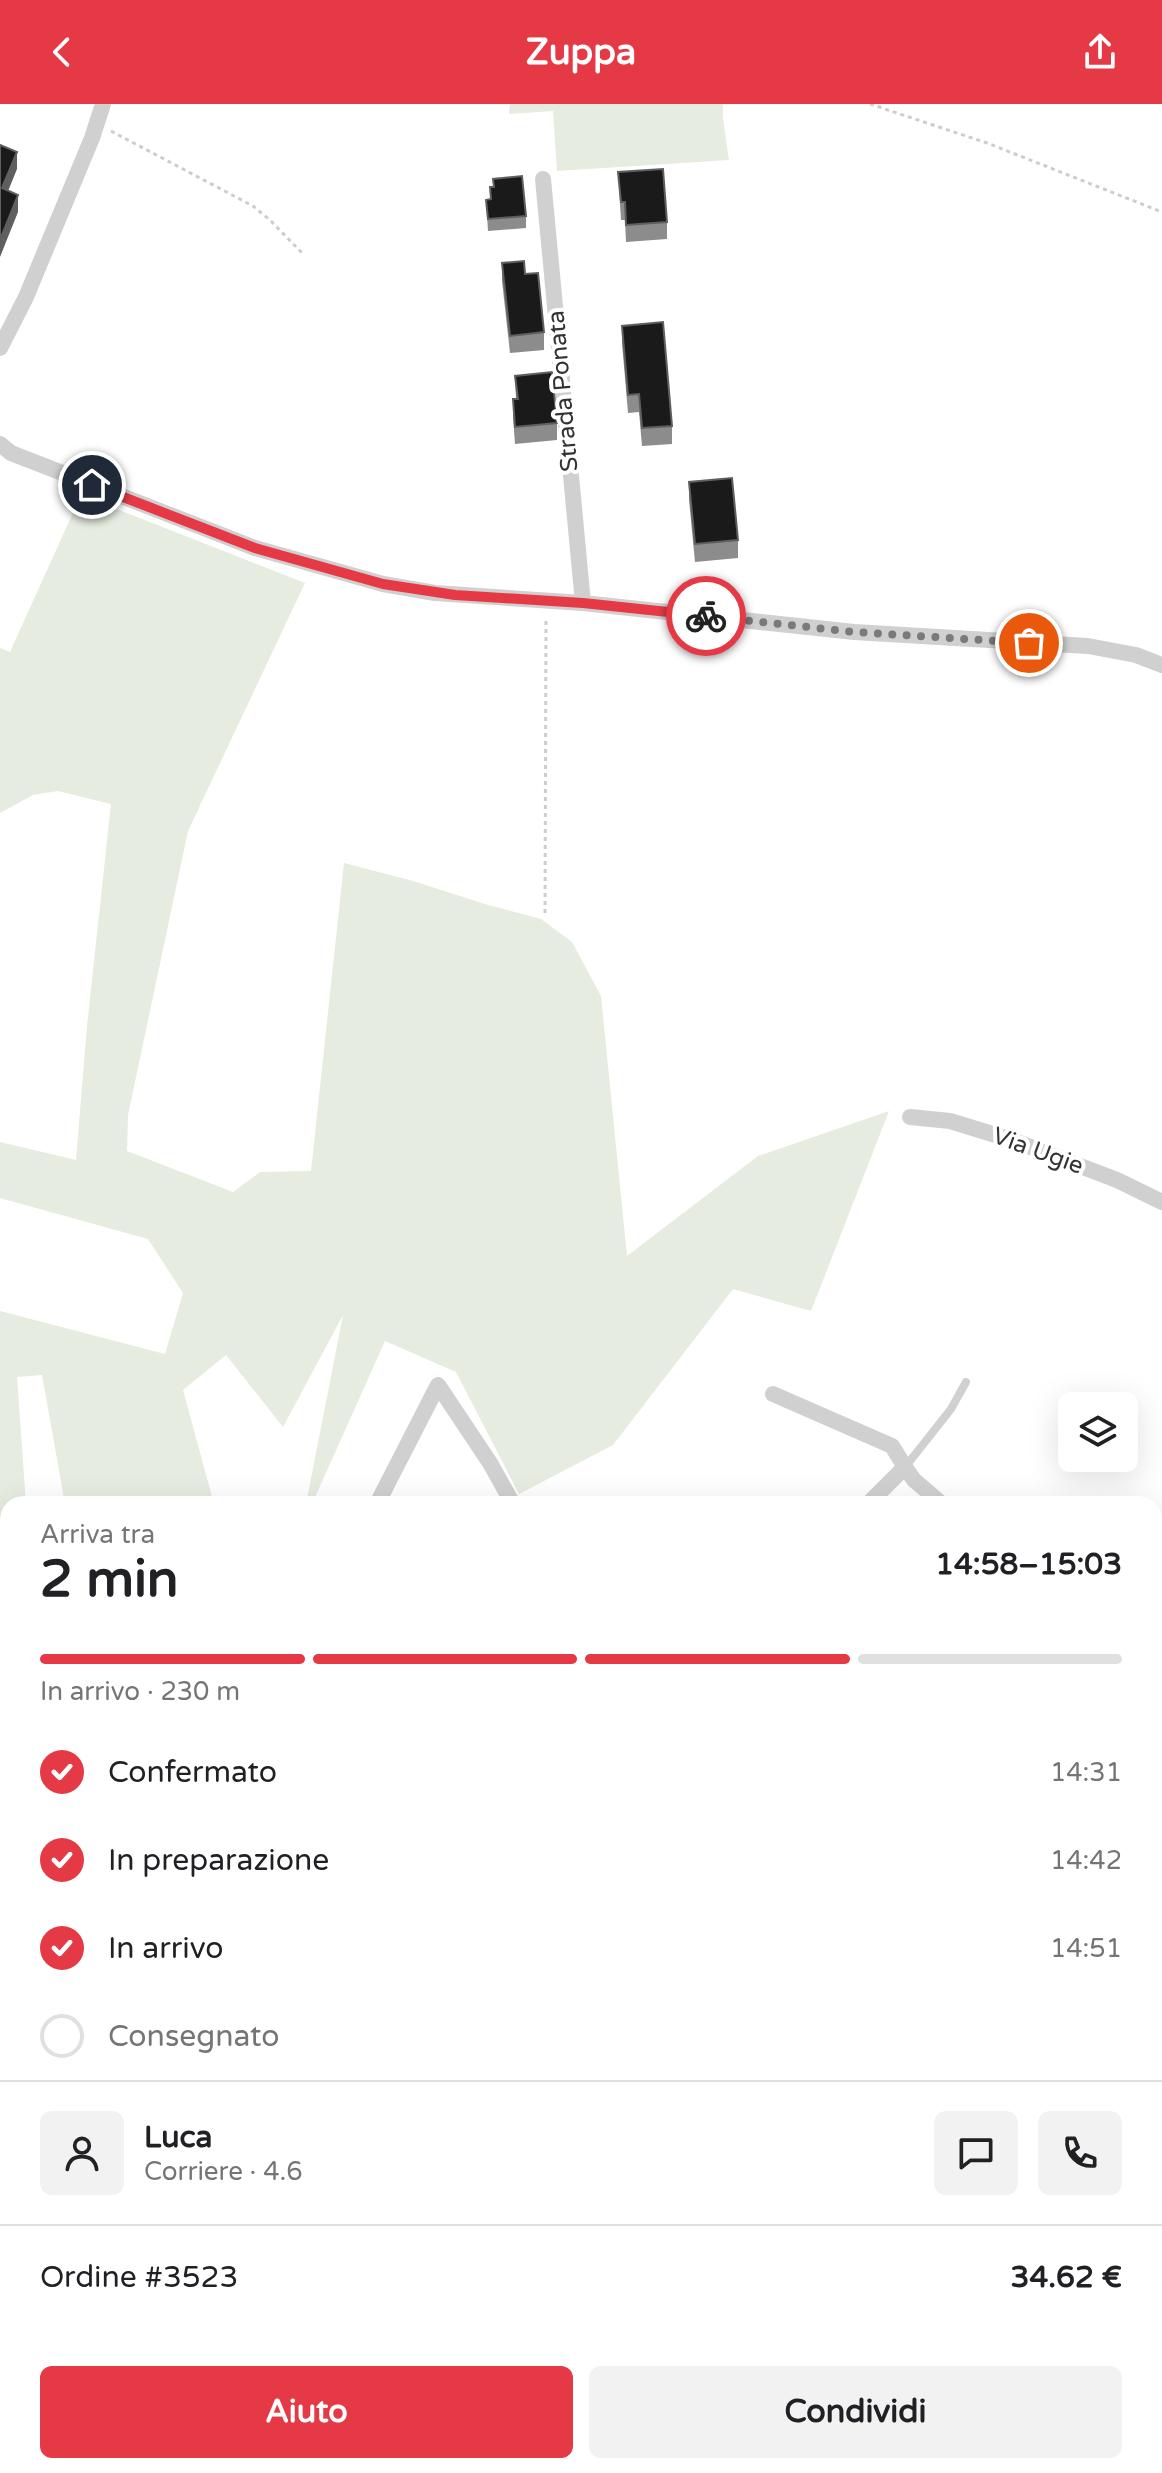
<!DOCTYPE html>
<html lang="it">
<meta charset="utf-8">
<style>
:root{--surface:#fff;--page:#f2f2f2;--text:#202124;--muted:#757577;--line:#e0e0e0;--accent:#e63946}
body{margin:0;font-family:"Varela Round",sans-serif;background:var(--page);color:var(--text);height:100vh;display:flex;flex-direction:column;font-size:30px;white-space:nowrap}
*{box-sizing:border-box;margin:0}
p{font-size:26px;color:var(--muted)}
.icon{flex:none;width:44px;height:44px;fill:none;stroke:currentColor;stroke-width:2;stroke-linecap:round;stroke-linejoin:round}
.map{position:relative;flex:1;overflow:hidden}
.sheet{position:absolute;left:0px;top:1392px;width:1162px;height:978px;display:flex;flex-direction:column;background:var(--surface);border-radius:24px 24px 0 0;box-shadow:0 8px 32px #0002}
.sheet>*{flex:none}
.buttons{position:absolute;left:1058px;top:1288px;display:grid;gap:16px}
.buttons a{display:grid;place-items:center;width:80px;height:80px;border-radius:12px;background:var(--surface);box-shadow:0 8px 32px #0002;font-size:40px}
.pin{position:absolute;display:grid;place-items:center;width:68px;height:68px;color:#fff;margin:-34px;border:4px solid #fff;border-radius:50%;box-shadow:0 2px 8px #0007}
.courier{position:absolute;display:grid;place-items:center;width:80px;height:80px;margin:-40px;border:6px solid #e63946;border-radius:50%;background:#fff;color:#222;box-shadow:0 2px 10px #0007}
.headline em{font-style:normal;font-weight:700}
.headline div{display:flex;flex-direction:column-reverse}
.headline{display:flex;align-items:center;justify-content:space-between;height:136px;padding:0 40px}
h1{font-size:52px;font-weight:700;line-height:60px}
.bar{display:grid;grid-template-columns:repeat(4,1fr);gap:12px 8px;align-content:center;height:96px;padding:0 40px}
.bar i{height:10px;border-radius:6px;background:var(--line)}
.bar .selected{background:var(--accent)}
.bar p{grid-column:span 4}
.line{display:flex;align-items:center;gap:20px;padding:0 40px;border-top:2px solid var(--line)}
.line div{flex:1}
.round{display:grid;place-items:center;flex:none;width:84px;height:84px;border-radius:12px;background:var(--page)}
ol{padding:0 40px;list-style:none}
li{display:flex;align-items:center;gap:24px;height:88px}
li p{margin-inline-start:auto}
li .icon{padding:8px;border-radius:50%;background:var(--accent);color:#fff;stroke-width:4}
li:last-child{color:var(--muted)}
li i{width:44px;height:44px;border:4px solid var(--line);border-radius:50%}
.primary-button{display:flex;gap:16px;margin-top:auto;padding:16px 40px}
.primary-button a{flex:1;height:92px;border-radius:12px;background:var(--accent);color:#fff;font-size:32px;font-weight:700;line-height:92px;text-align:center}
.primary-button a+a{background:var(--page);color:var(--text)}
header{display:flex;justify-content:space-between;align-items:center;height:104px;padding:0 40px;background:var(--accent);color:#fff;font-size:36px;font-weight:700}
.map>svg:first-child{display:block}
.green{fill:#e6ecdf}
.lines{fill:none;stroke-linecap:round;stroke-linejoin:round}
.path{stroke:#cdcdcd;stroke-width:3;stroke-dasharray:4 4;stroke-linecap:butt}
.lane{stroke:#d0d0d0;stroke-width:8}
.street{stroke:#d0d0d0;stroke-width:16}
.secondary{stroke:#bdbdbd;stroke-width:22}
.wall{fill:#8c8c8c}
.shaded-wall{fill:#5f5f5f}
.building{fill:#1a1a1a;stroke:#5f5f5f;stroke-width:2}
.done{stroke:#7a7a7a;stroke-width:8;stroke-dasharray:0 14.4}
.route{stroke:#e63946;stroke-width:10}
.labels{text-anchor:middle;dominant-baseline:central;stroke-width:8;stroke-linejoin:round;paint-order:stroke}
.street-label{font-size:24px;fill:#333;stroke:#fff}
</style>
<header><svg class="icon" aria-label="back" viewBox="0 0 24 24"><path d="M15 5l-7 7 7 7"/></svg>Zuppa<svg class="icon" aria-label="share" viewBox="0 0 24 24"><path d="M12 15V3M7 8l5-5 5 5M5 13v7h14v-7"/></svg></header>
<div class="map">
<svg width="1162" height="2369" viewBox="0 0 1162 2369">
<rect width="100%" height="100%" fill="#fff"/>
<g class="green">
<polygon points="510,0 723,0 723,15 729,56 557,67 553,7 509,10"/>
<polygon points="81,391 305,479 188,727 128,1011 127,1047 233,1088 260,1068 311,1067 344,759 413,777 488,801 541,815 572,838 601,892 627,1152 758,1052 889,1007 811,1207 733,1185 613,1341 519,1390 456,1268 385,1237 312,1400 306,1400 343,1211 283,1323 226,1251 183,1286 214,1400 65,1400 42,1271 17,1273 26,1400 8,1400 8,1420 0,1419 0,1207 165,1250 183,1189 148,1135 0,1094 0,1038 76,1056 87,922 111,700 58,687 33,691 0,709 0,544 10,548"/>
<polygon points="1162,1827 1162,1917 1154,1913 1154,1833"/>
<polygon points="1154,1926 1162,1930 1162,2369 679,2369 678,2362 1154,2362"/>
</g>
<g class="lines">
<g class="path">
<polyline points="870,0 987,39 1162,108"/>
<polyline points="111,27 253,102 271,117 303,150"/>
<polyline points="545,809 546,513"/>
<polyline points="795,2362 800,2369"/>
<polyline points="602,2369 607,2362"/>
</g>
<polyline class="lane" points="906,1362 951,1305 966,1278"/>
<g class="street">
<polyline points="543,75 583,499"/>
<polyline points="0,244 26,193 92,34 103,0"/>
<polyline points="0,340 11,349 255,444 383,480 435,489 583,499 854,528 1088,542 1136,551 1162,561"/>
<polyline points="910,1013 950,1017 1012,1036 1117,1076 1162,1098"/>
<polyline points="773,1290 892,1342 905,1363 868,1400"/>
<polyline points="905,1363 914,1376 942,1400"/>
<polyline points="377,1400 438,1281 490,1359 513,1400"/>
<polyline points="1154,1921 1162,1925"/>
<polyline points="0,2361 8,2361"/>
</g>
<g class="secondary">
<polyline points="1154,1718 1162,1712"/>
<polyline points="0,1862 8,1862"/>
</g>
</g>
<g class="wall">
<polygon points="618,68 667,118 667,135 626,138 625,116 621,116"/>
<polygon points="493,75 526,112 526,124 488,127 486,96 490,95 490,83 493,83"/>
<polygon points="502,159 525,170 544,228 544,246 510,249 502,177"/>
<polygon points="622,222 672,322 672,340 642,342 639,308 628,309 622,239"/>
<polygon points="515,272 557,319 557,336 515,340 513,313 513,295 516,295"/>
<polygon points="689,378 738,436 738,454 695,458 689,396"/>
<rect x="0" y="1885" width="8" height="61"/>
<polygon points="8,1967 8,2098 6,2098 6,2117 0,2117 0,1968"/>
</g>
<g class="shaded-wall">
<polygon points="17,48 17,65 2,102 2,84"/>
<polygon points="18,91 18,108 0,153 0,136"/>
</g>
<g class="building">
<polygon points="0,41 17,48 2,84 18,91 0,136"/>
<polygon points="663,65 667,118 626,121 625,98 621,98 618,68"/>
<polygon points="522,72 526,112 488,115 486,96 491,95 490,83 494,83 493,75"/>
<polygon points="524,157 525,170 538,169 544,228 510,232 502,159"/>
<polygon points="663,218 672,322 642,324 639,290 628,291 622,222"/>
<polygon points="552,268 557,319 515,323 513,295 518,295 515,272"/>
<polygon points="732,374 738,436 695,440 689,378"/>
<rect x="0" y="1885" width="8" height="43"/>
<polygon points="8,1967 8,2082 6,2082 6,2101 0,2101 0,1968"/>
</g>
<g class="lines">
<polyline class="done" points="706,512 854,528 1029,539"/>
<polyline class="route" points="92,381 255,444 383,480 455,491 583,499 706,512"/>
</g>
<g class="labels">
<g class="street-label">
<text transform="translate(563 287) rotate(-95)">Strada Ponata</text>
<text transform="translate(1038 1047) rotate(20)">Via Ugie</text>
</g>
</g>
</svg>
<div class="buttons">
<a><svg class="icon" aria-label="layers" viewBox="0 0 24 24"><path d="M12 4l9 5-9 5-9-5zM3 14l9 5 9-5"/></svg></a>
</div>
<div class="pin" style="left:1029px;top:539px;background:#ea580c"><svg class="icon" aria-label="bag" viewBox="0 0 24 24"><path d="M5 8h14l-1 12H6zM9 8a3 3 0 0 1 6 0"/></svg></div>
<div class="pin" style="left:92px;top:381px;background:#1f2937"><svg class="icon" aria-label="home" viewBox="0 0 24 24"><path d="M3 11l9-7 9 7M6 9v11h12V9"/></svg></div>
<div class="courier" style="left:706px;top:512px"><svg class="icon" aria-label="bike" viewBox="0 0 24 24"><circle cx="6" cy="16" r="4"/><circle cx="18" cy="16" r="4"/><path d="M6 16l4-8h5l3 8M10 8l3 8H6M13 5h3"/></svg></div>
<section class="sheet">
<div class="headline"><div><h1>2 min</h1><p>Arriva tra</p></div><em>14:58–15:03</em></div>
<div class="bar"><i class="selected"></i><i class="selected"></i><i class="selected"></i><i></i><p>In arrivo · 230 m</p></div>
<ol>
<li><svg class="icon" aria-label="check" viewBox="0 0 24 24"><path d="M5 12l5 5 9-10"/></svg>Confermato<p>14:31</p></li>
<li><svg class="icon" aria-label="check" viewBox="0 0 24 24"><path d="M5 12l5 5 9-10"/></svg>In preparazione<p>14:42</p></li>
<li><svg class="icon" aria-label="check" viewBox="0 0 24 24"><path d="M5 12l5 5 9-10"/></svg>In arrivo<p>14:51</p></li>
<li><i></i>Consegnato</li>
</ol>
<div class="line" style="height:144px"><a class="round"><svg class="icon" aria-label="person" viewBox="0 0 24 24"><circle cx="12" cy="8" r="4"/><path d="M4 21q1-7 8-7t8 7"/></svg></a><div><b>Luca</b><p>Corriere · 4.6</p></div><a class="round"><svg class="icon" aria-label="chat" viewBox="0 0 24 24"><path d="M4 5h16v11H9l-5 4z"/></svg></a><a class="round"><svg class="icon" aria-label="phone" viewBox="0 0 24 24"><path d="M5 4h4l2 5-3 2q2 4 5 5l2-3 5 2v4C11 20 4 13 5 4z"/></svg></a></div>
<div class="line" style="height:104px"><div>Ordine #3523</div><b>34.62 €</b></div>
<div class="primary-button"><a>Aiuto</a><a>Condividi</a></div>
</section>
</div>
